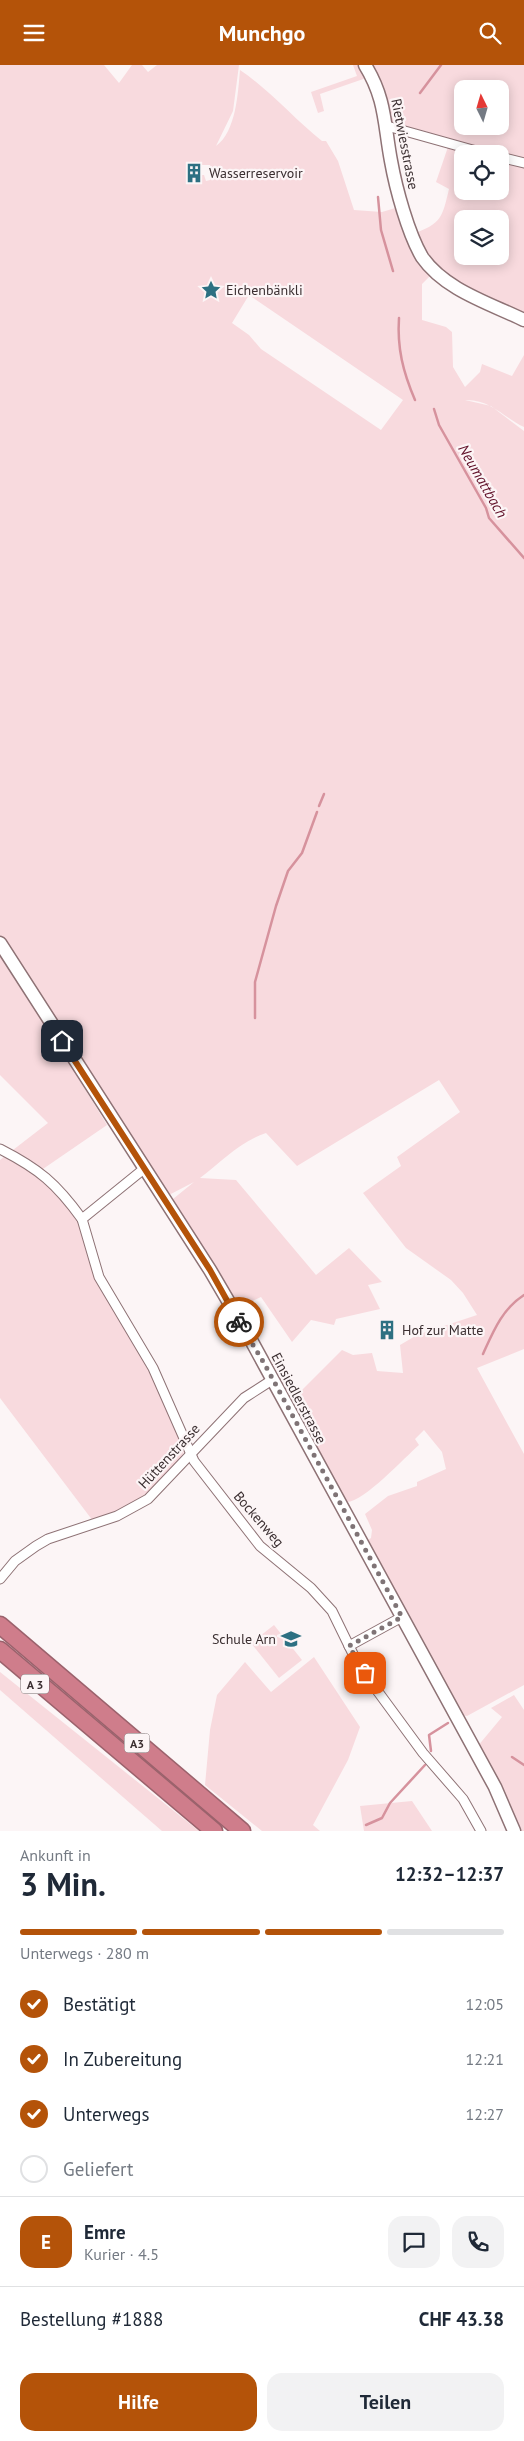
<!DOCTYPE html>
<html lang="de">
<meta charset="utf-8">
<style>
:root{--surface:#fff;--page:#f2f2f3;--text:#1f2937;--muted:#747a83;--line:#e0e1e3;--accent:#b45309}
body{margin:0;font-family:"PT Sans",sans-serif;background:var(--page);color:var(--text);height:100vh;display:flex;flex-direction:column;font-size:19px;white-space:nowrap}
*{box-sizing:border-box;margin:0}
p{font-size:16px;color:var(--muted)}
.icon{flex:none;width:28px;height:28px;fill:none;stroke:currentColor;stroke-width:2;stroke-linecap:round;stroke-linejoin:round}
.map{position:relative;height:1766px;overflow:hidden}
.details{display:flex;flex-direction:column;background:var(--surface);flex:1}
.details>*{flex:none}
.needle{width:32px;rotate:355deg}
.controls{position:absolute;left:454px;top:15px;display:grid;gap:10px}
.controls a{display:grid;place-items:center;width:55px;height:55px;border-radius:10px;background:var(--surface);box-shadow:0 2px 12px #0003;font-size:25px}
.pin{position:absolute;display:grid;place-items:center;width:42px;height:42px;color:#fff;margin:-21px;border-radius:10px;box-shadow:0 2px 8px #0006}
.courier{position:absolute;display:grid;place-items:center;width:50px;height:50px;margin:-25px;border:4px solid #b45309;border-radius:50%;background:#fff;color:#222;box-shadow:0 1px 6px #0007}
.overview em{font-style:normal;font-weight:700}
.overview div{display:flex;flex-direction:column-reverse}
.overview{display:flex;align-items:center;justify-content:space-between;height:85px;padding:0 20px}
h1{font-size:32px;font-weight:700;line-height:38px}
.bar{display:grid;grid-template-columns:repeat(4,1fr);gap:8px 5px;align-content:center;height:60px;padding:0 20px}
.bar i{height:6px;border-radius:4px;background:var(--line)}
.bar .selected{background:var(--accent)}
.bar p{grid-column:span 4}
.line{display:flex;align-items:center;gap:12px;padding:0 20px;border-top:1px solid var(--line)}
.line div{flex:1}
.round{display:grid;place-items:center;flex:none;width:52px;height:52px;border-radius:15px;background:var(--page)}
ol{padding:0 20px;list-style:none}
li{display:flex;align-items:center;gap:15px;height:55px}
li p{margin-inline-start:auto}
li .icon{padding:5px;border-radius:50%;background:var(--accent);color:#fff;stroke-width:4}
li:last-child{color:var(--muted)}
li i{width:28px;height:28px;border:2px solid var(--line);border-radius:50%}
.button{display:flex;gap:10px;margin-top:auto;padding:10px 20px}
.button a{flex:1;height:58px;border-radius:15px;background:var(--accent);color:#fff;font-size:20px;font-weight:700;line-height:58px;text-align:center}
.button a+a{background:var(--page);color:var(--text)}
header{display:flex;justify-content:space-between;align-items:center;height:65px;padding:0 20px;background:var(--accent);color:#fff;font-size:22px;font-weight:700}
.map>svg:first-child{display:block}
.green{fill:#f8dade;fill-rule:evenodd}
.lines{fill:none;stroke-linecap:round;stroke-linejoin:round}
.stream{stroke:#d6929d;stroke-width:2.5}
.street-casing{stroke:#8e7275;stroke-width:11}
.secondary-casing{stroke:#8e7275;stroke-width:15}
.highway-casing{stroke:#9b626c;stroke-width:19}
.street{stroke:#fff;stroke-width:9}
.secondary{stroke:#fff;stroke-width:12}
.highway{stroke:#cf7d8b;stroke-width:16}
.done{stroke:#7f7476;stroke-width:5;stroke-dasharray:0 9}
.route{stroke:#b45309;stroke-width:6}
.labels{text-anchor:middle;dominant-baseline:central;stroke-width:4.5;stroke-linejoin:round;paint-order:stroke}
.shield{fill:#fcf5f6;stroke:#756a6c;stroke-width:1}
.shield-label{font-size:12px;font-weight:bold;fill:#3b2f31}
.street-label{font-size:14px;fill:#3b2f31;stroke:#fcf5f6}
.poi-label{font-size:14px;fill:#3b2f31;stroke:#fcf5f6;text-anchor:start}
.water-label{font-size:15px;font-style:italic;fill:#611129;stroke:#fcf5f6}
</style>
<header><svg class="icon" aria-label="menu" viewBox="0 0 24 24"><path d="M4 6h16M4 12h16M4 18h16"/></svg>Munchgo<svg class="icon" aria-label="search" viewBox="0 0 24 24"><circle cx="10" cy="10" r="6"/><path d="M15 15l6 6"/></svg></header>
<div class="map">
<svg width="524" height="1766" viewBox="0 0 524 1766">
<rect width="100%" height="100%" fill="#fcf5f6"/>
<g class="green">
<path d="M0 0H104L119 18 132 0H142L148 7 157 0H239L233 46 216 81C236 67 238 28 240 5 271 26 294 54 322 76H326L338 96 354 145 382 147 402 141 413 169C442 158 442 153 449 124L436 117 449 79 387 61 376 20 382 18 372 0H524V255L434 207 422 219V255L446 262 452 267 453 302 465 322 480 307 482 299 512 311 524 290V362C503 352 490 334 465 335L491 341 524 366V1284L477 1303 524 1389V1620L467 1651 461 1650 427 1589 425 1579 412 1555 408 1554 365 1477 371 1473 372 1465 365 1449 388 1431 417 1421V1417L446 1404 442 1387 424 1365 415 1374 419 1380C405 1392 362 1439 346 1437L301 1363 311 1347 300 1327 342 1285 353 1290 372 1288 377 1306 403 1308 400 1280 417 1270 477 1250 463 1228 451 1215 406 1183 363 1128 401 1101 397 1092 460 1047 439 1015 297 1101 266 1068C241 1076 221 1097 200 1113L236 1115 316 1210 349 1183 382 1217 368 1220 380 1244 336 1254 334 1260 311 1255 292 1277 261 1232 242 1241 234 1240 173 1139V1134L194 1117 167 1131 0 877ZM462 24H500V61H462ZM462 89H500V126H462ZM196 100H210V115L206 116 204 110H202V113H187V106H195ZM462 154H500V191H462ZM249 230 403 335 381 365 261 284 249 270 232 258Z"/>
<polygon points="353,0 365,0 372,11 320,29 324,46 318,48 311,27 357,11"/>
<path d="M0 886 107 1060 40 1106 61 1130 79 1157 89 1190 161 1326 184 1386C180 1401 143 1433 129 1441 118 1447 105 1451 93 1456L0 1333V1095L48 1058 0 1010Z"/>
<polygon points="274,1560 302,1595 279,1613 251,1578"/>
<polygon points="314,1592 360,1662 348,1695 313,1760 320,1766 262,1766 205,1720 210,1665 217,1630 245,1597 271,1627"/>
<polygon points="0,1607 199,1766 162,1766 0,1625"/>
<polygon points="514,1630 524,1645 524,1766 514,1766 477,1682 502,1652 491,1643"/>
<polygon points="412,1736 432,1766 364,1766 360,1741"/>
</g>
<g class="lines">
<g class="stream">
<polyline points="420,28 441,0"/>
<polyline points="378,132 381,165 393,206"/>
<path d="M399 253C397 283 403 307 415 335"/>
<polyline points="434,344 439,360 486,443 489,453 524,493"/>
<polyline points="319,741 324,729"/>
<polyline points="255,953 255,917 276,841 288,806 302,788 317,747"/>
<path d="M483 1289C493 1267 502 1244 524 1230"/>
<polyline points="431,1686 429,1670 448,1658"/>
<polyline points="512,1692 524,1700"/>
<polyline points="366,1760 382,1753 390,1738 425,1700"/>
</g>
<defs>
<g id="street">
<polyline points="387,61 487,89"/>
<polyline points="500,92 524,98"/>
<path d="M0 1084C39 1104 56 1118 82 1154"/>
<polyline points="145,1103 82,1154 99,1212 153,1303 194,1396 260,1481 311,1523 332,1546 354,1591 376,1624 423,1688 463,1734 481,1766"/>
<polyline points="0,1514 15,1496 36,1481 48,1474 117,1451 148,1434 244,1333 272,1315"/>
<polyline points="349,1581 402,1552"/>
</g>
<g id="secondary">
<path d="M365 0C386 34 384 59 391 96 396 124 408 168 422 192 445 225 489 238 524 255"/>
<polyline points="0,878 210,1205 251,1275 495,1722 514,1766"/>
</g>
<g id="highway">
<polyline points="0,1560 242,1766"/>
<polyline points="0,1585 214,1766"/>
</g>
</defs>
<use href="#street" class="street-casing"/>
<use href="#secondary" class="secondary-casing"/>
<use href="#highway" class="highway-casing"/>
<use href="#street" class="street"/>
<use href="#secondary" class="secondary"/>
<use href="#highway" class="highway"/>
</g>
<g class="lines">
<polyline class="done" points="239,1257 264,1298 402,1552 349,1581 365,1608"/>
<polyline class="route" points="62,976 210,1205 239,1257"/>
</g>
<defs>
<symbol id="building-bare" viewBox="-9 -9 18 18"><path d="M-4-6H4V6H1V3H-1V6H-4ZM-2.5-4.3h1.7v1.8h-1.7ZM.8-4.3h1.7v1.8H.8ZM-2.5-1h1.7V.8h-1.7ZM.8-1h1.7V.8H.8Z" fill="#2d7082" stroke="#fcf5f6" stroke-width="2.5" paint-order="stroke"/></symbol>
<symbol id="sight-bare" viewBox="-9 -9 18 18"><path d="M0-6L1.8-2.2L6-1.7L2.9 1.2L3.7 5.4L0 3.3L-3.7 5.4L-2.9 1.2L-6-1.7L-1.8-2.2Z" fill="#2d7082" stroke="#fcf5f6" stroke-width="2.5" paint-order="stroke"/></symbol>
<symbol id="school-bare" viewBox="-9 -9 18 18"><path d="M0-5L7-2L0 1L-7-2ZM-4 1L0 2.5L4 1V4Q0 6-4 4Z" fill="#2d7082" stroke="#fcf5f6" stroke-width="2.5" paint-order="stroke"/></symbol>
</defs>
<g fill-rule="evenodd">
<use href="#building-bare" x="180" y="94" width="28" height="28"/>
<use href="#sight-bare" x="197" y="211" width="28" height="28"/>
<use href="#building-bare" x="373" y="1251" width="28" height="28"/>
<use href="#school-bare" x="277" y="1560" width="28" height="28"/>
</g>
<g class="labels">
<g class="shield">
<rect x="21" y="1609.5" width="28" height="19" rx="4"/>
<rect x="124.5" y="1668.5" width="25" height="19" rx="4"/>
</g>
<g class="shield-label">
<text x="35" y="1619">A 3</text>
<text x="137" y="1678">A3</text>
</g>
<g class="street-label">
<text transform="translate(405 79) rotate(79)">Rietwiesstrasse</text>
<text transform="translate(299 1333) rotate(62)">Einsiedlerstrasse</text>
<text transform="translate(169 1391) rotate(-47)">Hüttenstrasse</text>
<text transform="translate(259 1454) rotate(49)">Bockenweg</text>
</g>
<g class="poi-label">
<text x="209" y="108">Wasserreservoir</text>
<text x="226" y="225">Eichenbänkli</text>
<text x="402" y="1265">Hof zur Matte</text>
<text x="276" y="1574" text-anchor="end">Schule Arn</text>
</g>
<g class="water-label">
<text transform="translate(483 416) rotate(60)">Neumattbach</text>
</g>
</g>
</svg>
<div class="controls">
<a><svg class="needle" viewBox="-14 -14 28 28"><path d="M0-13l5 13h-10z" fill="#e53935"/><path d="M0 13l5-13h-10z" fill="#747a83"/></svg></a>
<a><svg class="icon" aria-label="locate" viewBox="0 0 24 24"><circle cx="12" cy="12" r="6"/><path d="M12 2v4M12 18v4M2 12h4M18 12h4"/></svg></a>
<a><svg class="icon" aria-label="layers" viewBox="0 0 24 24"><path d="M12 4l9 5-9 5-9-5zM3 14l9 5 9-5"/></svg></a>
</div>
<div class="pin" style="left:365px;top:1608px;background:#ea580c"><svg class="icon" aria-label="bag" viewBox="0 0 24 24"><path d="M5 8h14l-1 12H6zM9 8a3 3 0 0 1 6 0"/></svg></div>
<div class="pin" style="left:62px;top:976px;background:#1f2937"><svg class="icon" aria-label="home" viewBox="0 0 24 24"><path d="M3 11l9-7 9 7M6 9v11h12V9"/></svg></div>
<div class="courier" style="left:239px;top:1257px"><svg class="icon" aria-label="bike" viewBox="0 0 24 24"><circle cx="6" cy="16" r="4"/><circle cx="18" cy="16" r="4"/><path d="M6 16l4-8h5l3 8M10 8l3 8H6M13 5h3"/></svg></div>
</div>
<section class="details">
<div class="overview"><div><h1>3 Min.</h1><p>Ankunft in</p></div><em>12:32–12:37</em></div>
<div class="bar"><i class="selected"></i><i class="selected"></i><i class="selected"></i><i></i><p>Unterwegs · 280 m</p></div>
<ol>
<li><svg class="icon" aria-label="check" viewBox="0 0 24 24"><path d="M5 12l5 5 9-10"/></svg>Bestätigt<p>12:05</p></li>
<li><svg class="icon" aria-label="check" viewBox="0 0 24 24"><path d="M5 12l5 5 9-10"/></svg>In Zubereitung<p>12:21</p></li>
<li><svg class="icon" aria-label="check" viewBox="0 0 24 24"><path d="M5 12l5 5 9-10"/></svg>Unterwegs<p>12:27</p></li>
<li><i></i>Geliefert</li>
</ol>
<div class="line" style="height:90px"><b class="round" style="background:var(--accent);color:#fff">E</b><div><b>Emre</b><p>Kurier · 4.5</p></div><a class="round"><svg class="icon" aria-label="chat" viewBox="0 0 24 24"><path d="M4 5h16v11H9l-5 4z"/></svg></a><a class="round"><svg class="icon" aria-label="phone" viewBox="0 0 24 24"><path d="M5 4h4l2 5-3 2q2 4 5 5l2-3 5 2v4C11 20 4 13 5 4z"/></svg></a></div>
<div class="line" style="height:65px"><div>Bestellung #1888</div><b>CHF 43.38</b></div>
<div class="button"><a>Hilfe</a><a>Teilen</a></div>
</section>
